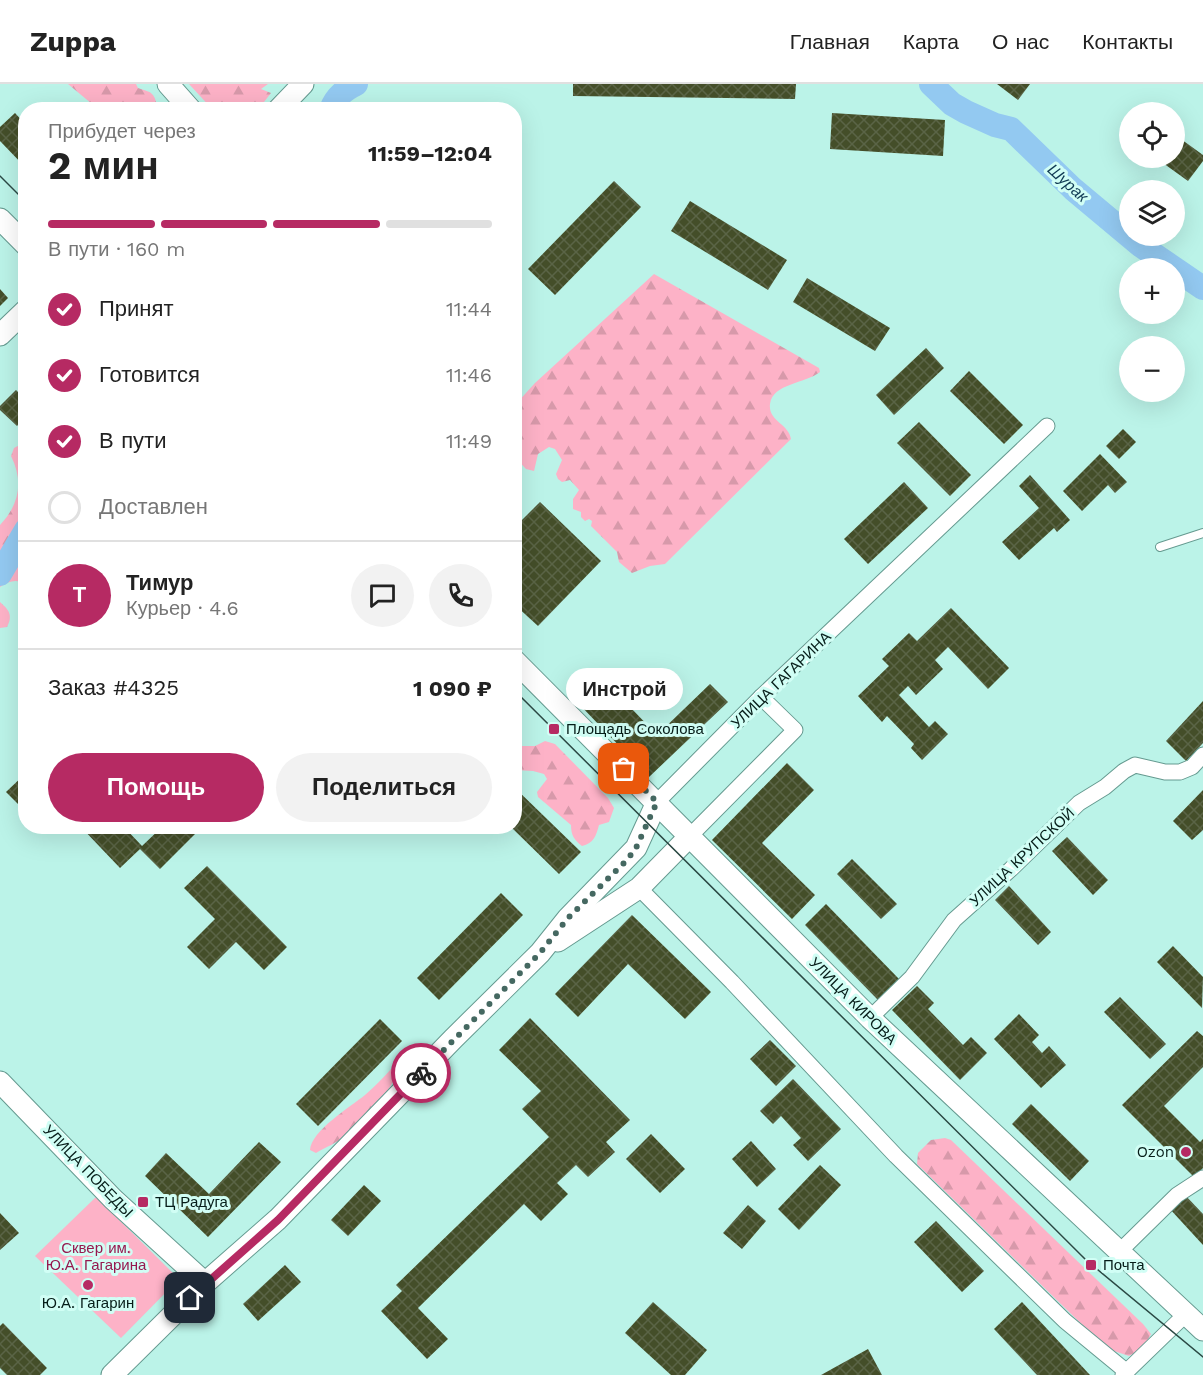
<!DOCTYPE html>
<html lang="ru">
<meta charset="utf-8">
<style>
:root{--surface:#fff;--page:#f2f2f2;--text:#222;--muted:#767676;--line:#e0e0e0;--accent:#b62a63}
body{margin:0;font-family:"Work Sans",sans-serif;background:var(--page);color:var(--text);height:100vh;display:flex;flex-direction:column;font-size:22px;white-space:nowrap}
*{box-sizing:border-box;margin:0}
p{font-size:20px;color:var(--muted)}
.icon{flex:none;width:33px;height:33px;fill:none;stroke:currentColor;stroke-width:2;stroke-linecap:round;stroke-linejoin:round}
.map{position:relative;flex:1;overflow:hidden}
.panel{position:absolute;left:18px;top:18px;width:504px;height:732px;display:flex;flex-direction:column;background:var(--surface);border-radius:24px;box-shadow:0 6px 24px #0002}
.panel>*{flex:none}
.buttons{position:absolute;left:1119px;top:18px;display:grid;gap:12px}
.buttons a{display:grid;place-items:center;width:66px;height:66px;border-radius:50%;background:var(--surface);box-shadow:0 6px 24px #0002;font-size:30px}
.pin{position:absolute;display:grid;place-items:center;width:51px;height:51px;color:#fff;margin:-26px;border-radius:12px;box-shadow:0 3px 9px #0006}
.courier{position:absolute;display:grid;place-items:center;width:60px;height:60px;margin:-30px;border:4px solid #b62a63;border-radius:50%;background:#fff;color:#222;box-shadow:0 2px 8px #0007}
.bubble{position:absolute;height:42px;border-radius:21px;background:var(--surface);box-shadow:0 6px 24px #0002;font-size:20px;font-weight:700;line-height:42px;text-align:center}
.summary em{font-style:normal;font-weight:700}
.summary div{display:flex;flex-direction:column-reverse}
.summary{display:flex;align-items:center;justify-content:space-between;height:102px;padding:0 30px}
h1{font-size:39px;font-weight:700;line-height:45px}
.bar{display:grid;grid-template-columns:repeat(4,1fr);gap:9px 6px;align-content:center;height:72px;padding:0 30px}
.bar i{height:8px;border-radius:4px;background:var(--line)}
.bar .on{background:var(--accent)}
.bar p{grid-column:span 4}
.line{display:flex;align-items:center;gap:15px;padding:0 30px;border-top:2px solid var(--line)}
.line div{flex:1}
.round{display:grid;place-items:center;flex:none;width:63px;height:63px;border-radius:32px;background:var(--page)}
ol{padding:0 30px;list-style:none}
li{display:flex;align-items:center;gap:18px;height:66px}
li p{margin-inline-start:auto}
li .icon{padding:6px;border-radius:50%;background:var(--accent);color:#fff;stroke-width:4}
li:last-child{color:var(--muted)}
li i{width:33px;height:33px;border:3px solid var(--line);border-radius:50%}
.button{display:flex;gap:12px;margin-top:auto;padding:12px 30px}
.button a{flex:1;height:69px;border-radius:36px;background:var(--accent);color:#fff;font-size:24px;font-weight:700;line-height:69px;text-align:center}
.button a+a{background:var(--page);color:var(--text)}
header{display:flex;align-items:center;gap:36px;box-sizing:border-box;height:84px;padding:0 30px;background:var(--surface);border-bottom:2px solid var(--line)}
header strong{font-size:28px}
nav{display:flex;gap:33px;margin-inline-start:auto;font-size:21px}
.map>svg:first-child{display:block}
.green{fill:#fdb2c7}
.forest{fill:url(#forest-firs)}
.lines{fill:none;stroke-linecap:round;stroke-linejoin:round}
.river{stroke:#93c9f1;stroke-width:24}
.building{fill:url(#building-cross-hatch)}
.lane-casing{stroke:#659a90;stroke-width:10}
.street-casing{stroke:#659a90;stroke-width:17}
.secondary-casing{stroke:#659a90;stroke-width:23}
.lane{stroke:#fff;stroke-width:8}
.street{stroke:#fff;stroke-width:15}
.secondary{stroke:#fff;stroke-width:21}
.tram{stroke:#2b4944;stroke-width:1.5}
.done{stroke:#456861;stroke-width:6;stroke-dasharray:0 10.8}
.route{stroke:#b62a63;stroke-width:8}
.poi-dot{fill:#b62a63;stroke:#d1fef5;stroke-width:2}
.labels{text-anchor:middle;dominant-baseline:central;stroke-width:6;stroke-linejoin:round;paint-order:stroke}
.street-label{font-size:15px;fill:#061d19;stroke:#d1fef5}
.poi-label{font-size:15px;fill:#061d19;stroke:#d1fef5;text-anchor:start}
.park-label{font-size:15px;fill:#96194f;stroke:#d1fef5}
.water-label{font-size:16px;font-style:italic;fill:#0f3953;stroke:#d1fef5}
</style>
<header>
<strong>Zuppa</strong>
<nav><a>Главная</a><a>Карта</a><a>О нас</a><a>Контакты</a></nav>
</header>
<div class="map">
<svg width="1203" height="1291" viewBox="0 0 1203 1291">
<defs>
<pattern id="forest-firs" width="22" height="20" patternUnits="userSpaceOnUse" patternTransform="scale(1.5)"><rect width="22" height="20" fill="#fdb2c7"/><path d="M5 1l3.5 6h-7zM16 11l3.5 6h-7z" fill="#d799aa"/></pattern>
<pattern id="building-cross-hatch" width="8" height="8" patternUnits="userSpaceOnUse" patternTransform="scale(1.5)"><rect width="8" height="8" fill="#444e29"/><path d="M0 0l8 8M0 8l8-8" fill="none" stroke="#5a6446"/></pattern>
</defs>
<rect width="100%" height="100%" fill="#bbf3e8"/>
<polygon class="green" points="96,1113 179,1195 121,1254 35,1172"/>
<g class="forest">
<path d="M68 0H136L138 4C154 9 154 9 158 25H98Z"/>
<polygon points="189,0 268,0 261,5 271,9 264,18 248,25 212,25"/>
<path d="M654 190 819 284 820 288C805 300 773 299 770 320 768 337 789 340 791 355L665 480 650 482 632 489 619 478 617 468 591 442 592 437 589 435 585 437 581 433V428L573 425V415L579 406 570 396 562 398 558 395 556 390 562 376 555 365 549 363 538 370 534 387 526 385 515 373V321L535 299Z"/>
<path d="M25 358V499C15 495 9 497 0 503V441C19 421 24 398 11 372L14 364Z"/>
<path d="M0 518C9 526 13 531 7 543L0 544Z"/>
<path d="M545 657 555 660 608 714 614 724 609 738 599 741C596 752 594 759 582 762 574 756 571 751 571 741L538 713 537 708 547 695 544 690 533 687 515 686V668L518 662H535Z"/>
<path d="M392 984 397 986C397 1002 359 1041 345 1052 337 1059 326 1063 316 1069L310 1066C311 1047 350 1023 365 1011 375 1002 383 994 392 984Z"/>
<path d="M945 1054 951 1056 1143 1240 1151 1250C1146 1260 1139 1267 1129 1272L1114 1267 1101 1259 917 1080 918 1069 931 1056Z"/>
</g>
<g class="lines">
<g class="river">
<polyline points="931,0 952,20 966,28 995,41 1011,45 1073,105 1140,161 1203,204"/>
<path d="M331 26C335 13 344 6 356 0"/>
<polyline points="0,490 26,446"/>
</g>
</g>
<g class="building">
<polygon points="573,0 796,0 795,15 573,12"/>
<polygon points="997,0 1030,0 1018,16"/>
<polygon points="15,29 26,41 26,84 0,57 0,43"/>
<polygon points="832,29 945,36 943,72 830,65"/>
<polygon points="1174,50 1203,71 1203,77 1188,97 1156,74 1174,74"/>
<polygon points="614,97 641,123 555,211 528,185"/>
<polygon points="690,117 787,176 768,206 671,147"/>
<polygon points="807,194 890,244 875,267 793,218"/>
<polygon points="0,205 8,214 0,222"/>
<polygon points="926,264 944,284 894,331 876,311"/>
<polygon points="969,287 1023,341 1004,360 950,307"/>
<polygon points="16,306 26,316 26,333 17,342 0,326 0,322"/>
<polygon points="919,338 971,391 950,412 897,359"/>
<polygon points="1123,345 1136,358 1119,375 1106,362"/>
<polygon points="1100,370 1127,398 1115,409 1108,401 1082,427 1063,407"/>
<polygon points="1030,391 1070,436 1057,448 1054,444 1019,476 1002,458 1039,424 1019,402"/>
<polygon points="904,398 928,424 868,480 844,455"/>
<polygon points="540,418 601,477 538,542 514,520 514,444"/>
<polygon points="951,524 1009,584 988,605 948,563 935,576 943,585 916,611 908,602 899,611 929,643 935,637 948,650 922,676 911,664 914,660 887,632 882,638 858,612 889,582 882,575 909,549 917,557"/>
<polygon points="604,596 657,651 710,600 728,618 649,693 579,620"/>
<polygon points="1203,617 1203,659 1186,677 1166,657"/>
<polygon points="787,679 814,706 762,759 815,811 792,835 712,756"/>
<polygon points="26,689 26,728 6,708"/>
<polygon points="514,703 581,768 559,790 510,742 514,742"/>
<polygon points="1203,706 1203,746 1192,756 1173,737"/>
<polygon points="80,742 123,742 142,762 163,742 203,742 160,785 140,765 120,784"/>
<polygon points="1067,753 1108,796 1093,811 1052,767"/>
<polygon points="852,775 897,820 881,835 837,790"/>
<polygon points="207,782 287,863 264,886 236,858 209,885 187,863 215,835 184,804"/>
<polygon points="1009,802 1051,848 1038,861 995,816"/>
<polygon points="501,809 523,831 439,916 417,894"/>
<polygon points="826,820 899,895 878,916 805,841"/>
<polygon points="632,831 711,908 685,935 628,880 578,933 555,910"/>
<polygon points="1173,862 1203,893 1202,924 1157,878"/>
<polygon points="917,902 934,919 928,925 963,961 971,953 987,969 960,996 892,926"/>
<polygon points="1120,913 1166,960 1150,975 1104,928"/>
<polygon points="1019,930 1039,951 1032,958 1042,969 1049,962 1066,981 1041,1004 994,955"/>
<polygon points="530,934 630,1036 606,1058 615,1068 588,1093 576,1081 557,1099 568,1110 541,1137 524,1120 418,1224 448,1255 427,1275 381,1227 402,1207 396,1201 549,1053 522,1025 541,1007 499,966"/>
<polygon points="380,935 402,957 318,1042 296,1020"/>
<polygon points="1197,947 1203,952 1203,983 1164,1022 1200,1058 1203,1055 1203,1084 1194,1093 1122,1021"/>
<polygon points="770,956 796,982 776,1002 750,975"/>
<polygon points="793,995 841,1045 808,1077 793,1061 801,1054 781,1032 773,1040 760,1027"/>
<polygon points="1031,1020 1089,1077 1070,1097 1012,1040"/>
<polygon points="651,1050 685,1085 660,1109 626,1075"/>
<polygon points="751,1057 776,1085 757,1103 732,1075"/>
<polygon points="259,1058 281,1078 208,1153 145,1092 166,1069 209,1110"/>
<polygon points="820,1081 841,1101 799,1146 778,1125"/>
<polygon points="364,1101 381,1117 348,1152 331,1136"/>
<polygon points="1184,1110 1203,1130 1203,1161 1169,1124"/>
<polygon points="748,1121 766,1137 742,1165 723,1149"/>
<polygon points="0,1129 19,1149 0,1166"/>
<polygon points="936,1137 984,1187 962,1208 914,1158"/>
<polygon points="285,1181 301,1198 258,1237 243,1220"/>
<polygon points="653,1218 707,1266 685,1291 671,1291 625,1249"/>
<polygon points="1022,1218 1090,1291 1037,1291 994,1245"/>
<polygon points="3,1239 47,1284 40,1291 7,1291 0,1284 0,1242"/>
<polygon points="868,1265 882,1291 821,1291"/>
</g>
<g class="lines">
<defs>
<polyline id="lane" points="1160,463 1203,449"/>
<g id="street">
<polyline points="657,718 761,613 1047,342"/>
<polyline points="690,752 795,646 761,613"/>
<polyline points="639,804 732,898 896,1072 1065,1237 1127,1288"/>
<polyline points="870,934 912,893 954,836 1011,785 1079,719 1105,703 1124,687 1135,681 1165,688 1180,688 1192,683 1203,671"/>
<polyline points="1119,1168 1177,1111 1203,1094"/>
<polyline points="1123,1291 1186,1230"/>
</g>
<g id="secondary">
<polyline points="168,0 191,26"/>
<polyline points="278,26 303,0"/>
<polyline points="0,135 26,161"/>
<polyline points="0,251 26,226"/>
<polyline points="514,576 870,934 1203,1246"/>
<polyline points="558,857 639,804 690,752"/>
<polyline points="0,998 113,1115 205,1199"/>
<polyline points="112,1291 205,1199 278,1135 453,955 540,869 568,834 636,764 657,718"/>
</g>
</defs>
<use href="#lane" class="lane-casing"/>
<use href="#street" class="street-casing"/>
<use href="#secondary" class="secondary-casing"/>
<use href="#lane" class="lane"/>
<use href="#street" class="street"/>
<use href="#secondary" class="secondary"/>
<g class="tram">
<polyline points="0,92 26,118"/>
<polyline points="514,606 1086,1176 1203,1273"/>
</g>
</g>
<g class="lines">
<polyline class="done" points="421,989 540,869 568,834 627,776 636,764 657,718 624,685"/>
<polyline class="route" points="190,1214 278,1136 421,989"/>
</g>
<g class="poi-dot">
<rect x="548" y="639" width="12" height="12" rx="3"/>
<circle cx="1186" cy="1068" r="6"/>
<rect x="137" y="1112" width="12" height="12" rx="3"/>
<rect x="1085" y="1175" width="12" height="12" rx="3"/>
<circle cx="88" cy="1201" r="6"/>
</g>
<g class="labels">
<g class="street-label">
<text transform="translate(781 596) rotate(-44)">УЛИЦА ГАГАРИНА</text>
<text transform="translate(1022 773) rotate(-43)">УЛИЦА КРУПСКОЙ</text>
<text transform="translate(853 917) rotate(45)">УЛИЦА КИРОВА</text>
<text transform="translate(88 1087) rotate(46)">УЛИЦА ПОБЕДЫ</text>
</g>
<g class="poi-label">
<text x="566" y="645">Площадь Соколова</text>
<text x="1174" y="1068" text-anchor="end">Ozon</text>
<text x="155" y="1118">ТЦ Радуга</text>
<text x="1103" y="1181">Почта</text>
<text x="88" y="1219" text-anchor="middle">Ю.А. Гагарин</text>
</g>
<g class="park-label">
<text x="96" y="1164">Сквер им.<tspan x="96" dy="17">Ю.А. Гагарина</tspan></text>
</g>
<g class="water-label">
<text transform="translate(1068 99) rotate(42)">Шурак</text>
</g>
</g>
</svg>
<div class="buttons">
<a><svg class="icon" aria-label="locate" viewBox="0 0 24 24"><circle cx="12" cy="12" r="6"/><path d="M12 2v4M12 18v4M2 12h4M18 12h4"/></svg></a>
<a><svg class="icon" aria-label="layers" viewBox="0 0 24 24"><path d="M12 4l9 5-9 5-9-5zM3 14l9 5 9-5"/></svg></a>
<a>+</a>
<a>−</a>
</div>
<div class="pin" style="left:624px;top:685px;background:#ea580c"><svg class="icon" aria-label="bag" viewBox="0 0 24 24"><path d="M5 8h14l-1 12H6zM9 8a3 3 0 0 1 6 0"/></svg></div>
<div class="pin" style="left:190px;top:1214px;background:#1f2937"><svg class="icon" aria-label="home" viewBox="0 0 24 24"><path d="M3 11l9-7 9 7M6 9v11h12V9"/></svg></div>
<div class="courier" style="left:421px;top:989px"><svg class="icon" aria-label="bike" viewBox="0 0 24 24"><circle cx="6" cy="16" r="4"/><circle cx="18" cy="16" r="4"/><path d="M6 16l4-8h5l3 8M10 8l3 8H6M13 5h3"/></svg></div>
<div class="bubble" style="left:566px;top:584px;width:117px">Инстрой</div>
<section class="panel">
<div class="summary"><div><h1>2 мин</h1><p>Прибудет через</p></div><em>11:59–12:04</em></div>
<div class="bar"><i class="on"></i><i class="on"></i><i class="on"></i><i></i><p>В пути · 160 m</p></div>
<ol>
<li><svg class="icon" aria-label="check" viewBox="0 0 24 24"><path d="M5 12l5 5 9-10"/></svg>Принят<p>11:44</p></li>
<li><svg class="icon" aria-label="check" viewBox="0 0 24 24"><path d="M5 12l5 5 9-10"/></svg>Готовится<p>11:46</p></li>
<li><svg class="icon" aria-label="check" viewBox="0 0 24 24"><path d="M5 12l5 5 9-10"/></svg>В пути<p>11:49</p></li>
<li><i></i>Доставлен</li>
</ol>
<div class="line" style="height:108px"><b class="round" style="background:var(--accent);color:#fff">Т</b><div><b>Тимур</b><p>Курьер · 4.6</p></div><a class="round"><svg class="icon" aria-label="chat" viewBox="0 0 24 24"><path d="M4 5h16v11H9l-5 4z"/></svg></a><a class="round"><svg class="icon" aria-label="phone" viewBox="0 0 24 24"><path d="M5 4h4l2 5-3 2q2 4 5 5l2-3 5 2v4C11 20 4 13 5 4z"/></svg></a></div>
<div class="line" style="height:78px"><div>Заказ #4325</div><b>1 090 ₽</b></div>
<div class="button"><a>Помощь</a><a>Поделиться</a></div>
</section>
</div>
